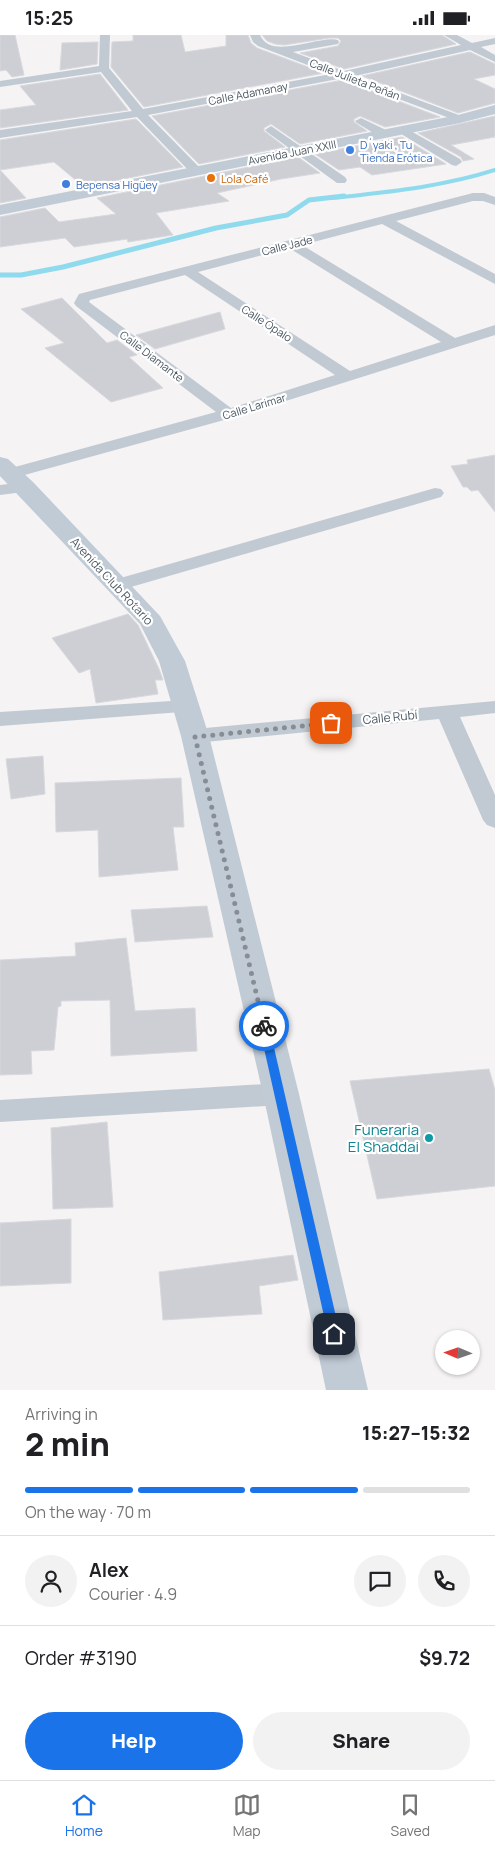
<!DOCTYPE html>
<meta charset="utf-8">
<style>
:root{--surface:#fff;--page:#f2f2f2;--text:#202124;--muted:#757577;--line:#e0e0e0;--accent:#1a73e8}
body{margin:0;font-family:Manrope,sans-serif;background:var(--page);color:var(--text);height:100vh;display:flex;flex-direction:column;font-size:19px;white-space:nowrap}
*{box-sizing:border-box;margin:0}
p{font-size:16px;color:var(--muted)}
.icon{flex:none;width:28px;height:28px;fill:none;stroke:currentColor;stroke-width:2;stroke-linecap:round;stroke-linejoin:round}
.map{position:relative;height:1355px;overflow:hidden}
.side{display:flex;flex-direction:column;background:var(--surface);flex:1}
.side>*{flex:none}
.needle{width:32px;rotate:272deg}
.buttons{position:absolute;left:435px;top:1295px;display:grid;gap:10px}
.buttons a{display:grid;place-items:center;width:45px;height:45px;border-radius:50%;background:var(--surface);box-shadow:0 1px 4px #0004;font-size:25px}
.pin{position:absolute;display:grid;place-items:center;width:42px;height:42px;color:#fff;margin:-21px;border-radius:10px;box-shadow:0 2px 8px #0006}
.courier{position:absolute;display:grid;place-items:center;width:50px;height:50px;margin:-25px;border:4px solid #1a73e8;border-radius:50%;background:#fff;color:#222;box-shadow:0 1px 6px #0007}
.summary em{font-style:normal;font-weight:800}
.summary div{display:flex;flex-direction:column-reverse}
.summary{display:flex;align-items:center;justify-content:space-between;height:85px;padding:0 25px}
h1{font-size:32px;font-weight:800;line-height:38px}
.bar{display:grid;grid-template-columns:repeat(4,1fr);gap:8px 5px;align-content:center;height:60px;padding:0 25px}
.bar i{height:6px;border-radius:4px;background:var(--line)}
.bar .active{background:var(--accent)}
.bar p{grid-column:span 4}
.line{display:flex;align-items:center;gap:12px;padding:0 25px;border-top:1px solid var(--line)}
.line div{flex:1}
.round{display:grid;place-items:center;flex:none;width:52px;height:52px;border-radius:26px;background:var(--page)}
.button{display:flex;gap:10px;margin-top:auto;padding:10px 25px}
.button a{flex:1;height:58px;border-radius:30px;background:var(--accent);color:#fff;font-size:20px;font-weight:800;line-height:58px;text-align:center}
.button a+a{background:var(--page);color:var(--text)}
.status{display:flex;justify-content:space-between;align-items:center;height:35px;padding:0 25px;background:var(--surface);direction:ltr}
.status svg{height:14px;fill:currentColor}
.tab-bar{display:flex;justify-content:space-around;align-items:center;height:70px;border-top:1px solid var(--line);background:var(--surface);font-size:14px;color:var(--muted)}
.tab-bar a{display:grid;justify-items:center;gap:2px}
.tab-bar .active{color:var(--accent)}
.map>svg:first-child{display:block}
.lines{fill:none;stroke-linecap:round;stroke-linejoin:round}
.stream-far1{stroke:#90daee;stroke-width:4}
.stream{stroke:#90daee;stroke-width:5}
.building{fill:#cdcfd5;stroke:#d7d9de}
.street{fill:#c1cad2;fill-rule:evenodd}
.secondary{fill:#c1cbd6;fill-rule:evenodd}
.route{fill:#1a73e8}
.done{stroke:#868d94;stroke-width:5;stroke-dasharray:0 9}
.shop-dot{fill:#3f7fe0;stroke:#fff;stroke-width:2}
.food-dot{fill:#e8710a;stroke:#fff;stroke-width:2}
.culture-dot{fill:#0f9aa8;stroke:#fff;stroke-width:2}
.labels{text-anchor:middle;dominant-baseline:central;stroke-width:4.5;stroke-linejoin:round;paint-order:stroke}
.far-street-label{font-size:11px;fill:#4a5661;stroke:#fff}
.far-shop-label{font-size:11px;fill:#366cbe;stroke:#fff;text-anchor:start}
.far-food-label{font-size:11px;fill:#c56008;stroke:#fff;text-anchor:start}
.street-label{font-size:12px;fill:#4a5661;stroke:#fff}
.near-culture-label{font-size:15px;fill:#0d838f;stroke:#fff;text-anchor:end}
</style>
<div class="status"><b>15:25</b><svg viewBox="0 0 49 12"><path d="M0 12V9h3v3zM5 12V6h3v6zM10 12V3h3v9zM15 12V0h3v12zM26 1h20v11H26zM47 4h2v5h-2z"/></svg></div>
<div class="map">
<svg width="495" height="1355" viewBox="0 0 495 1355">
<rect width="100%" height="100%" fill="#f5f3f3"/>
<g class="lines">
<path class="stream-far1" d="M332 163C387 157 442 152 495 135"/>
<polyline class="stream" points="0,240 21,240 63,232 216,193 287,180 309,165 344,161"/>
</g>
<g class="building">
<polygon points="0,0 15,0 24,40 12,42 6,35 0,36"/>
<polygon points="133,0 181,0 185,17 226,11 226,0 248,0 251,8 257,13 324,38 144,72 111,32 112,7 133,6"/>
<polygon points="262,0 442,0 456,9 344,34 300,18 338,11 341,6 338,3 329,3 284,10 275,9 267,6"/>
<polygon points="98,7 97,29 60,35 62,8"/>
<polygon points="470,17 495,29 495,40 474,44 495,54 495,68 458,78 362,41"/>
<polygon points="100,39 128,75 0,93 0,75 36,70 20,51"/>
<polygon points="343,45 440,82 385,92 360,81 354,84 354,87 367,96 300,109 271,89 264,93 264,96 285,112 199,129 152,81"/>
<polygon points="495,81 495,102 451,110 474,124 463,126 461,122 418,98"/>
<polygon points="136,84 183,132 84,152 54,127 0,135 0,105"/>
<polygon points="402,102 446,129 372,140 360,132 339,135 315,119"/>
<polygon points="298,122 320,138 281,144 217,158 229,166 156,178 173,200 128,207 127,204 74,212 65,203 0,212 0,182 45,173 59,187 116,179 97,163"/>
<polygon points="0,135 26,163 0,168"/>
<polygon points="62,263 107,308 117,305 137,320 129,322 163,353 111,367 45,313 64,308 21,274"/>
<polygon points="220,277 225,294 155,314 136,300"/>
<polygon points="495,420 495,477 478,455 471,456 467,452 463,452 451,431 468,429 467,425"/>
<polygon points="128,579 138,590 159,634 163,645 155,645 158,659 96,668 90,634 79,638 52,603"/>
<polygon points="43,721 45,759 11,764 6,724"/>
<polygon points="181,743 184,792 173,792 178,835 99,842 98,795 56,797 55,748"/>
<polygon points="207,871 213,902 135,907 131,875"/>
<polygon points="126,903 135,976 195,973 197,1016 111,1021 110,965 61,966 61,971 58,972 54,1015 31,1016 32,1039 0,1040 0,925 76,921 75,908"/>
<polygon points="489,1034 495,1055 495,1151 377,1164 350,1046"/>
<polygon points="107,1087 113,1172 53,1174 51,1093"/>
<polygon points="71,1184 71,1248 0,1251 0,1188"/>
<polygon points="293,1220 298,1245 259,1251 262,1279 163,1285 159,1237"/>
</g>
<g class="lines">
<g class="street">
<path d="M100 0H110L109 33 143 74 331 39 258 11 253 7 250 0H260C271 26 319 0 338 5L339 7 338 9 293 17 344 36 461 10 444 0H457L472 8 495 3V9L481 12 495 20V27L470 15 355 41 464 82 466 84 460 87 343 43 148 80 200 133 202 136 196 140 192 139 137 82 0 103V95L132 76 101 37 0 52V46L99 31Z"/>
<polygon points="361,83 388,96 390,99 388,102 380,102 357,88 355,86"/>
<polygon points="271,91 345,142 347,145 345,148 337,148 267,97 265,95"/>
<polygon points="402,91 460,124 462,127 456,131 452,130 398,97 396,95"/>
<path d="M473 158H484L495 162V170L483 166H473L396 186 495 239V249L382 189 302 210 455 303 495 290V300L235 382 10 444 4 443 1 439 4 435 216 377 76 271 74 268 79 259ZM289 213 441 307 350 336 198 237ZM185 240 335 340 231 373 89 267 90 265Z"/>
<polygon points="25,447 31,448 34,452 31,456 0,460 0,450"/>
<polygon points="435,453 441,454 444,458 441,462 124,554 117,556 110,554 107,550 110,546"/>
<polygon points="187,665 194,666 198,671 194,676 0,691 0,677"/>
<polygon points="495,666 495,678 460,682 495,760 495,793 487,790 483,785 439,684 195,708 187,706 184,701 187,696 195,694"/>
<polygon points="281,1048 291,1051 295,1059 291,1067 281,1070 0,1087 0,1065"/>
</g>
<g class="secondary">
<polygon points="495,70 495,79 460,88 0,180 0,170 458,80"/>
<polygon points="0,422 8,424 33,447 160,581 185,626 209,701 299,1059 368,1355 326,1355 263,1059 181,701 159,626 140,589 0,441"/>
</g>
</g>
<polygon class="route" points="264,987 269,991 340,1299 339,1303 334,1305 330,1303 328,1299 259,991"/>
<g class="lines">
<polyline class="done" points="264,991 195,702 331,688"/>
</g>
<g class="shop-dot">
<circle cx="350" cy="115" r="5"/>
<circle cx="66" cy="149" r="5"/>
</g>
<circle class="food-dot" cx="211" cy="143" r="5"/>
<circle class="culture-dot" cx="429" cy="1103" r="5"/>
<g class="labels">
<g class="far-street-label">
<text transform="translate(355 44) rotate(21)">Calle Julieta Peñán</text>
<text transform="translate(248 58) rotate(-11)">Calle Adamanay</text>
<text transform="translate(292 117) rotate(-11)">Avenida Juan XXIII</text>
<text transform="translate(287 210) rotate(-14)">Calle Jade</text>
<text transform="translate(267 288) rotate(33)">Calle Ópalo</text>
<text transform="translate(152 321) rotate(37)">Calle Diamante</text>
<text transform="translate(254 371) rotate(-17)">Calle Larimar</text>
</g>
<g class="far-shop-label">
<text x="360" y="109">D´yaki , Tu<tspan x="360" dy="13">Tienda Erótica</tspan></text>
<text x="76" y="149">Bepensa Higüey</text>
</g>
<g class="far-food-label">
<text x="221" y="143">Lola Café</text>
</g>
<g class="street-label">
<text transform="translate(112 546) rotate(47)">Avenida Club Rotario</text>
<text transform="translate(390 682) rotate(-6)">Calle Rubí</text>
</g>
<g class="near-culture-label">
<text x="419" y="1094">Funeraria<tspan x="419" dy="17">El Shaddai</tspan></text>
</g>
</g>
</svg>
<div class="buttons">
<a><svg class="needle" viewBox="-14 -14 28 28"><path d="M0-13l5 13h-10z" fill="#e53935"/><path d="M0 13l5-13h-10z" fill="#757577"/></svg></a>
</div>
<div class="pin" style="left:331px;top:688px;background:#ea580c"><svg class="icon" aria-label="bag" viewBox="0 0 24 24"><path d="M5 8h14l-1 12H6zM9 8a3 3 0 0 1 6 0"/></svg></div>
<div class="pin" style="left:334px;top:1299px;background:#1f2937"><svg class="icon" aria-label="home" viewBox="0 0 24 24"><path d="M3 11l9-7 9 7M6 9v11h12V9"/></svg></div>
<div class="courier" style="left:264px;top:991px"><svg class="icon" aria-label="bike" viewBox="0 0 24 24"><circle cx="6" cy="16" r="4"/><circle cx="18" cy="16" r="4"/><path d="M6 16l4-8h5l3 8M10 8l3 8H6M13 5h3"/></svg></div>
</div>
<section class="side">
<div class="summary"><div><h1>2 min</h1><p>Arriving in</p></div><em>15:27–15:32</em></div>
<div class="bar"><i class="active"></i><i class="active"></i><i class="active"></i><i></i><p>On the way · 70 m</p></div>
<div class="line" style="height:90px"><a class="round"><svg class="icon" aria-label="person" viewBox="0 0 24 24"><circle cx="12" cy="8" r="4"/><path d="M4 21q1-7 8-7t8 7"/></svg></a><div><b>Alex</b><p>Courier · 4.9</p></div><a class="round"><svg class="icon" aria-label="chat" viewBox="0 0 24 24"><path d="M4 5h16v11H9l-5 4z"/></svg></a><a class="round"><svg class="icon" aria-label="phone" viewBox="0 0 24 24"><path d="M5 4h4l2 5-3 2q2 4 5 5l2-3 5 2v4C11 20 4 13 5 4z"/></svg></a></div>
<div class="line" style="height:65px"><div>Order #3190</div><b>$9.72</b></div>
<div class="button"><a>Help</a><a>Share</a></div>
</section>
<nav class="tab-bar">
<a class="active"><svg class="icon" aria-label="home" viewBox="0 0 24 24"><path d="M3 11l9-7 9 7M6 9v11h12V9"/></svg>Home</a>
<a><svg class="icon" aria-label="map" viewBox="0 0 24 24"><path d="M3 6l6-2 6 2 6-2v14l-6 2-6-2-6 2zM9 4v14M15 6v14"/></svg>Map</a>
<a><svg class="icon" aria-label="saved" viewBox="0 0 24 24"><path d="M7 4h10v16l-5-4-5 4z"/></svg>Saved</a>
</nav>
